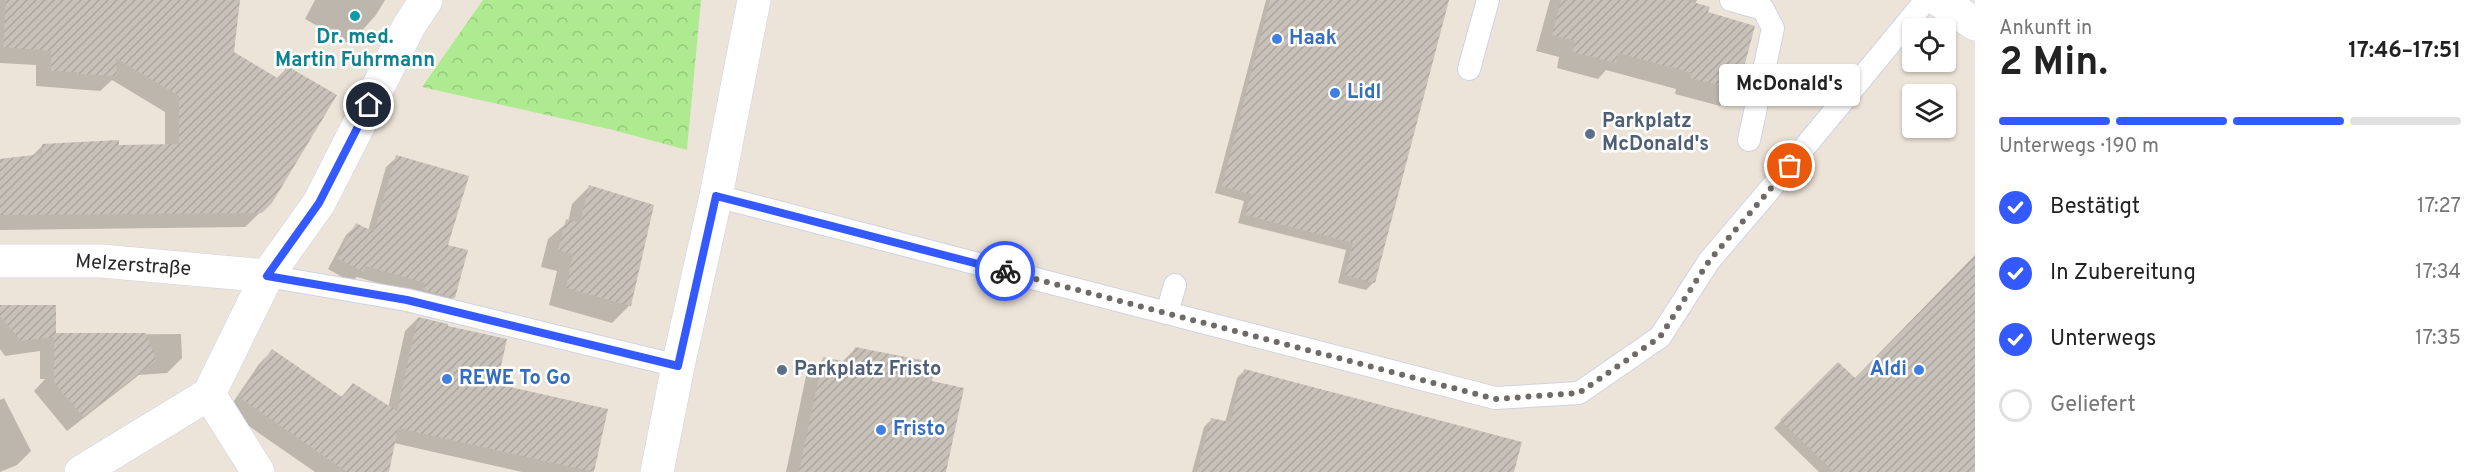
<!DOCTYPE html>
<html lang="de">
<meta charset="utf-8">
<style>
:root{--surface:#fff;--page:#f2f2f2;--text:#222;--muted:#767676;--line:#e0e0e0;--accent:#345aff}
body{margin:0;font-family:Overpass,sans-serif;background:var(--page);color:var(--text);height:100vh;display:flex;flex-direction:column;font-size:22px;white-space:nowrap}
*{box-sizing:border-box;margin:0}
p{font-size:20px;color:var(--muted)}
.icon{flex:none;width:33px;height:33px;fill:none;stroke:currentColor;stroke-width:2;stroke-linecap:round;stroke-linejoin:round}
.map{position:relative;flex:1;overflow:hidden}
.details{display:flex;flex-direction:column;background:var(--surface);width:510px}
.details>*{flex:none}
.fabs{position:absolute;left:1902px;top:18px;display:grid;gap:12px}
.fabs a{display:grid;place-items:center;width:54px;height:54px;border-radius:6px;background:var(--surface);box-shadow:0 2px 4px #0004;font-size:30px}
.pin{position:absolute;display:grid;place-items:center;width:51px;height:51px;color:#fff;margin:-26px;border:3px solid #fff;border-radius:50%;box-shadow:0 2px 6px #0007}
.courier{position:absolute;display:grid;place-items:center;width:60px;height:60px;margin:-30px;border:4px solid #345aff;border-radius:50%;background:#fff;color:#222;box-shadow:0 2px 8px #0007}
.bubble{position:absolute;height:42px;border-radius:6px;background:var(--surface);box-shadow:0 2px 4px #0004;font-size:20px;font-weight:700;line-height:42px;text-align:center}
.headline em{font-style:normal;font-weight:700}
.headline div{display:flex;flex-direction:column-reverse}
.headline{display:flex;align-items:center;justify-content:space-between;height:102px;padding:0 24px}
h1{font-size:39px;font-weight:700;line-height:45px}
.bar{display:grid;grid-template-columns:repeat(4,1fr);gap:9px 6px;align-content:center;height:72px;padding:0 24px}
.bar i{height:8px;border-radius:4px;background:var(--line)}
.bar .selected{background:var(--accent)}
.bar p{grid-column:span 4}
ol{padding:0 24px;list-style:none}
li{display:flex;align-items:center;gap:18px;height:66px}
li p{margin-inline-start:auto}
li .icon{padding:6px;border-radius:50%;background:var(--accent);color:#fff;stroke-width:4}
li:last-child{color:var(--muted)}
li i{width:33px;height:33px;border:3px solid var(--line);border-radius:50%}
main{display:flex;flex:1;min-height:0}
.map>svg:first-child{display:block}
.forest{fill:url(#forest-crowns)}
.shadow{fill:#0003}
.building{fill:url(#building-hatch)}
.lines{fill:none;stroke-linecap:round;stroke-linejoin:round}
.service-casing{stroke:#ced2e4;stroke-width:24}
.minor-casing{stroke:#ced2e4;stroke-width:34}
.tertiary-casing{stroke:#ced2e4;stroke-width:34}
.secondary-casing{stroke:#ced2e4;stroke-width:34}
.service{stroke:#fff;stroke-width:22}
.minor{stroke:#fff;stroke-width:33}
.tertiary{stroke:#fff;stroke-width:33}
.secondary{stroke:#fff;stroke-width:33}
.done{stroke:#6e6a67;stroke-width:6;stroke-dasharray:0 10.8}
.route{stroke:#345aff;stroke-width:8}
.culture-dot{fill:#0f9aa8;stroke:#fff;stroke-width:2}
.shop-dot{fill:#3f7fe0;stroke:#fff;stroke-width:2}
.service-dot{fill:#5c6f8a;stroke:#fff;stroke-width:2}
.labels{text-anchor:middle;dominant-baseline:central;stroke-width:5;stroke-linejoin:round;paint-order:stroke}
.culture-label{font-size:20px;font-weight:bold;fill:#0d838f;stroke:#fff}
.shop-label{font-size:20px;font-weight:bold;fill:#366cbe;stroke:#fff;text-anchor:start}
.service-label{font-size:20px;font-weight:bold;fill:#4e5e75;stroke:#fff;text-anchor:start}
.street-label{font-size:20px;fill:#292929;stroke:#fff}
</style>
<main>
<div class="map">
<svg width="1975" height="472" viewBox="0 0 1975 472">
<defs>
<pattern id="forest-crowns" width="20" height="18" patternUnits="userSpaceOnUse" patternTransform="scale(1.5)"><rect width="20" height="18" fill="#aeea8f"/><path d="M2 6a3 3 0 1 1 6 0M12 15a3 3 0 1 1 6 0" fill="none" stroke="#96c97b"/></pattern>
<pattern id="building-hatch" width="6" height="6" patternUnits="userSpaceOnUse" patternTransform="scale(1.5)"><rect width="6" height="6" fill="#c8c1b9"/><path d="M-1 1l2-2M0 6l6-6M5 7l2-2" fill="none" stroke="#aca69f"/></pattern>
</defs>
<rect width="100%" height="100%" fill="#ede4d9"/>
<polygon class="forest" points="483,0 701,0 687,150 613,130 422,87"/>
<g class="shadow">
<polygon points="0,0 221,0 232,53 276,79 288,67 271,202 245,227 0,230 0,159 31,157 42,146 165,145 165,112 112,80 100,91 36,86 36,65 0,63"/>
<polygon points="315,0 385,0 376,15 350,44 305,19"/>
<polygon points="1266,0 1447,0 1374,282 1366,290 1338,283 1346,250 1238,223 1244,201 1215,193"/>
<polygon points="1550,0 1697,0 1695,4 1706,13 1737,89 1720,106 1675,94 1676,89 1606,70 1598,79 1557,68 1559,57 1536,51"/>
<polygon points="397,157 446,246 454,297 443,308 415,294 357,277 351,282 328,269 346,235 357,225 368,231 386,167"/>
<polygon points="589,187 630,305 612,323 549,305 557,271 541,267 548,239 568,222 572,204"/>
<polygon points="1975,257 1975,472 1819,472 1774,428 1838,364 1855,380"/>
<polygon points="0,306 55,335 181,334 182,358 167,373 139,375 67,431 34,391 45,379 40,379 40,351 5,356 0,349"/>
<polygon points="418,318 495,385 592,472 522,472 394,443 388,472 315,472 227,411 259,364 272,351 340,398 353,385 388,408 405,331"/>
<polygon points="856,348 931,382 945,472 786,472 806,376 824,358 842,362"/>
<polygon points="1245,370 1513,472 1192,472 1204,427 1212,419 1225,423 1237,378"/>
<polygon points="4,398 31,451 17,465 0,472 0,400"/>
</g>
<g class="building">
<polygon points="6,0 240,0 234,52 279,79 287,66 337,95 272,203 262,213 0,215 0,159 42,154 42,144 119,140 119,145 179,144 179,96 116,58 117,76 77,74 78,72 51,71 51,51 3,47"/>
<polygon points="1270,0 1449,0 1375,283 1345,275 1353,243 1245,215 1251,194 1222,186"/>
<polygon points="1561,0 1686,0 1710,7 1708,12 1755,26 1738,90 1690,78 1692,73 1618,53 1616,63 1573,52 1575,41 1552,35"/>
<polygon points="396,155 469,176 448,245 468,250 455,298 424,290 425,283 366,266 363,272 337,258 356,223 374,232"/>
<polygon points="589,185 654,205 631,306 566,288 573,254 558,250 566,219 580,223"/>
<polygon points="1975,255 1975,472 1834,472 1780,420 1838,362 1855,378"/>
<polygon points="0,305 56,305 56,333 146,333 156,360 83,417 54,382 54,337 21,341 0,316"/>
<polygon points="418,317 448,324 448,326 507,339 497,384 608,409 594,472 398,428 389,472 347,472 239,397 272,349 342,397 353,383 397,411"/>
<polygon points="855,347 936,363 932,381 964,388 946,472 799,472 823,357 852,363"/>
<polygon points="1244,369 1522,442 1514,472 1197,472 1211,418 1230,422"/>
</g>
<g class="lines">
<defs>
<g id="service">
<polyline points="1731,0 1763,9 1773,28 1749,140"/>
<polyline points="1469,69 1488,0"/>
<polyline points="716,196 1495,398 1579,393 1660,337 1709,261 1766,194 1926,0"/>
<polyline points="267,276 407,300 678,366"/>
<polyline points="1167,313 1175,285"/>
</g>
<g id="minor">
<polyline points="0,261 102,261 267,276"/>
<polyline points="209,394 258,472"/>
<polyline points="81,472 209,394 267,276 319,203 409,26 426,0"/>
</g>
<polyline id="tertiary" points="1939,0 1975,24"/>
<polyline id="secondary" points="657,472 678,366 716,196 754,0"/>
</defs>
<use href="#service" class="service-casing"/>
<use href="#minor" class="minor-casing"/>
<use href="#tertiary" class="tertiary-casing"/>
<use href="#secondary" class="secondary-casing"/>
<use href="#service" class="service"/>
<use href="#minor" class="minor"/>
<use href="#tertiary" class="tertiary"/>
<use href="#secondary" class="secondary"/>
</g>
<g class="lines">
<polyline class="done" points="1005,271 1495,399 1579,393 1660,337 1709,261 1790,166"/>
<polyline class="route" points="369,105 319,203 267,276 407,300 678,366 716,196 1005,271"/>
</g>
<circle class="culture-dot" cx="355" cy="16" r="6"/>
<g class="shop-dot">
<circle cx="1277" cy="39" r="6"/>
<circle cx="1335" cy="93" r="6"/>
<circle cx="1919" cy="370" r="6"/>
<circle cx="447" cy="379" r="6"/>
<circle cx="881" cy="430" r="6"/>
</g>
<g class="service-dot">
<circle cx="1590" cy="134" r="6"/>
<circle cx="782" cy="370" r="6"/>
</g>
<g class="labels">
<g class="culture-label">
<text x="355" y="38">Dr. med.<tspan x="355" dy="23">Martin Fuhrmann</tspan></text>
</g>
<g class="shop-label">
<text x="1289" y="39">Haak</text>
<text x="1347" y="93">Lidl</text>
<text x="1907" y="370" text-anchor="end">Aldi</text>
<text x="459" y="379">REWE To Go</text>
<text x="893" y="430">Fristo</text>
</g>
<g class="service-label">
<text x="1602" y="122">Parkplatz<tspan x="1602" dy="23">McDonald's</tspan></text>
<text x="794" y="370">Parkplatz Fristo</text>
</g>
<g class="street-label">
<text transform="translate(133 266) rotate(4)">Melzerstraße</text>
</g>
</g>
</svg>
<div class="fabs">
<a><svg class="icon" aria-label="locate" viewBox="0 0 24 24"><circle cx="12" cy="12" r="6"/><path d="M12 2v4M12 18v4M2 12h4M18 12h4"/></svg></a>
<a><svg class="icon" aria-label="layers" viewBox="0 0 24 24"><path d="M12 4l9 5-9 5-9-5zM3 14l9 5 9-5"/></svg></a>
</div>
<div class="pin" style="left:1790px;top:166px;background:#ea580c"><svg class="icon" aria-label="bag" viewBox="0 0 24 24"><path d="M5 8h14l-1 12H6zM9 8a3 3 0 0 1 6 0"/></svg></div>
<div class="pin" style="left:369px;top:105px;background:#1f2937"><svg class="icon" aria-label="home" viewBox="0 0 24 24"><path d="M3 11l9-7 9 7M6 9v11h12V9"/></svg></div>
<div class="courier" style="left:1005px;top:271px"><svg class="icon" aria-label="bike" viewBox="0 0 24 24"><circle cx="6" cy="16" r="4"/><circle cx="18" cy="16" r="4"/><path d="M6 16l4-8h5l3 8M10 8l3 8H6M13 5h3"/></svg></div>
<div class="bubble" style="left:1719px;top:64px;width:141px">McDonald's</div>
</div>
<section class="details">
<div class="headline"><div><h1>2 Min.</h1><p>Ankunft in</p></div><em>17:46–17:51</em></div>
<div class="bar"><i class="selected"></i><i class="selected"></i><i class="selected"></i><i></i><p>Unterwegs · 190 m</p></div>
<ol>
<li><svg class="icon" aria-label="check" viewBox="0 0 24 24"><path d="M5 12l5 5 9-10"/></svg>Bestätigt<p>17:27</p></li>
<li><svg class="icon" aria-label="check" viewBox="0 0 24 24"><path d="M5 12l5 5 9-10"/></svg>In Zubereitung<p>17:34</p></li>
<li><svg class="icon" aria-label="check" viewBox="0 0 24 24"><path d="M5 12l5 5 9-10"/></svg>Unterwegs<p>17:35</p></li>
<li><i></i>Geliefert</li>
</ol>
</section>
</main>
